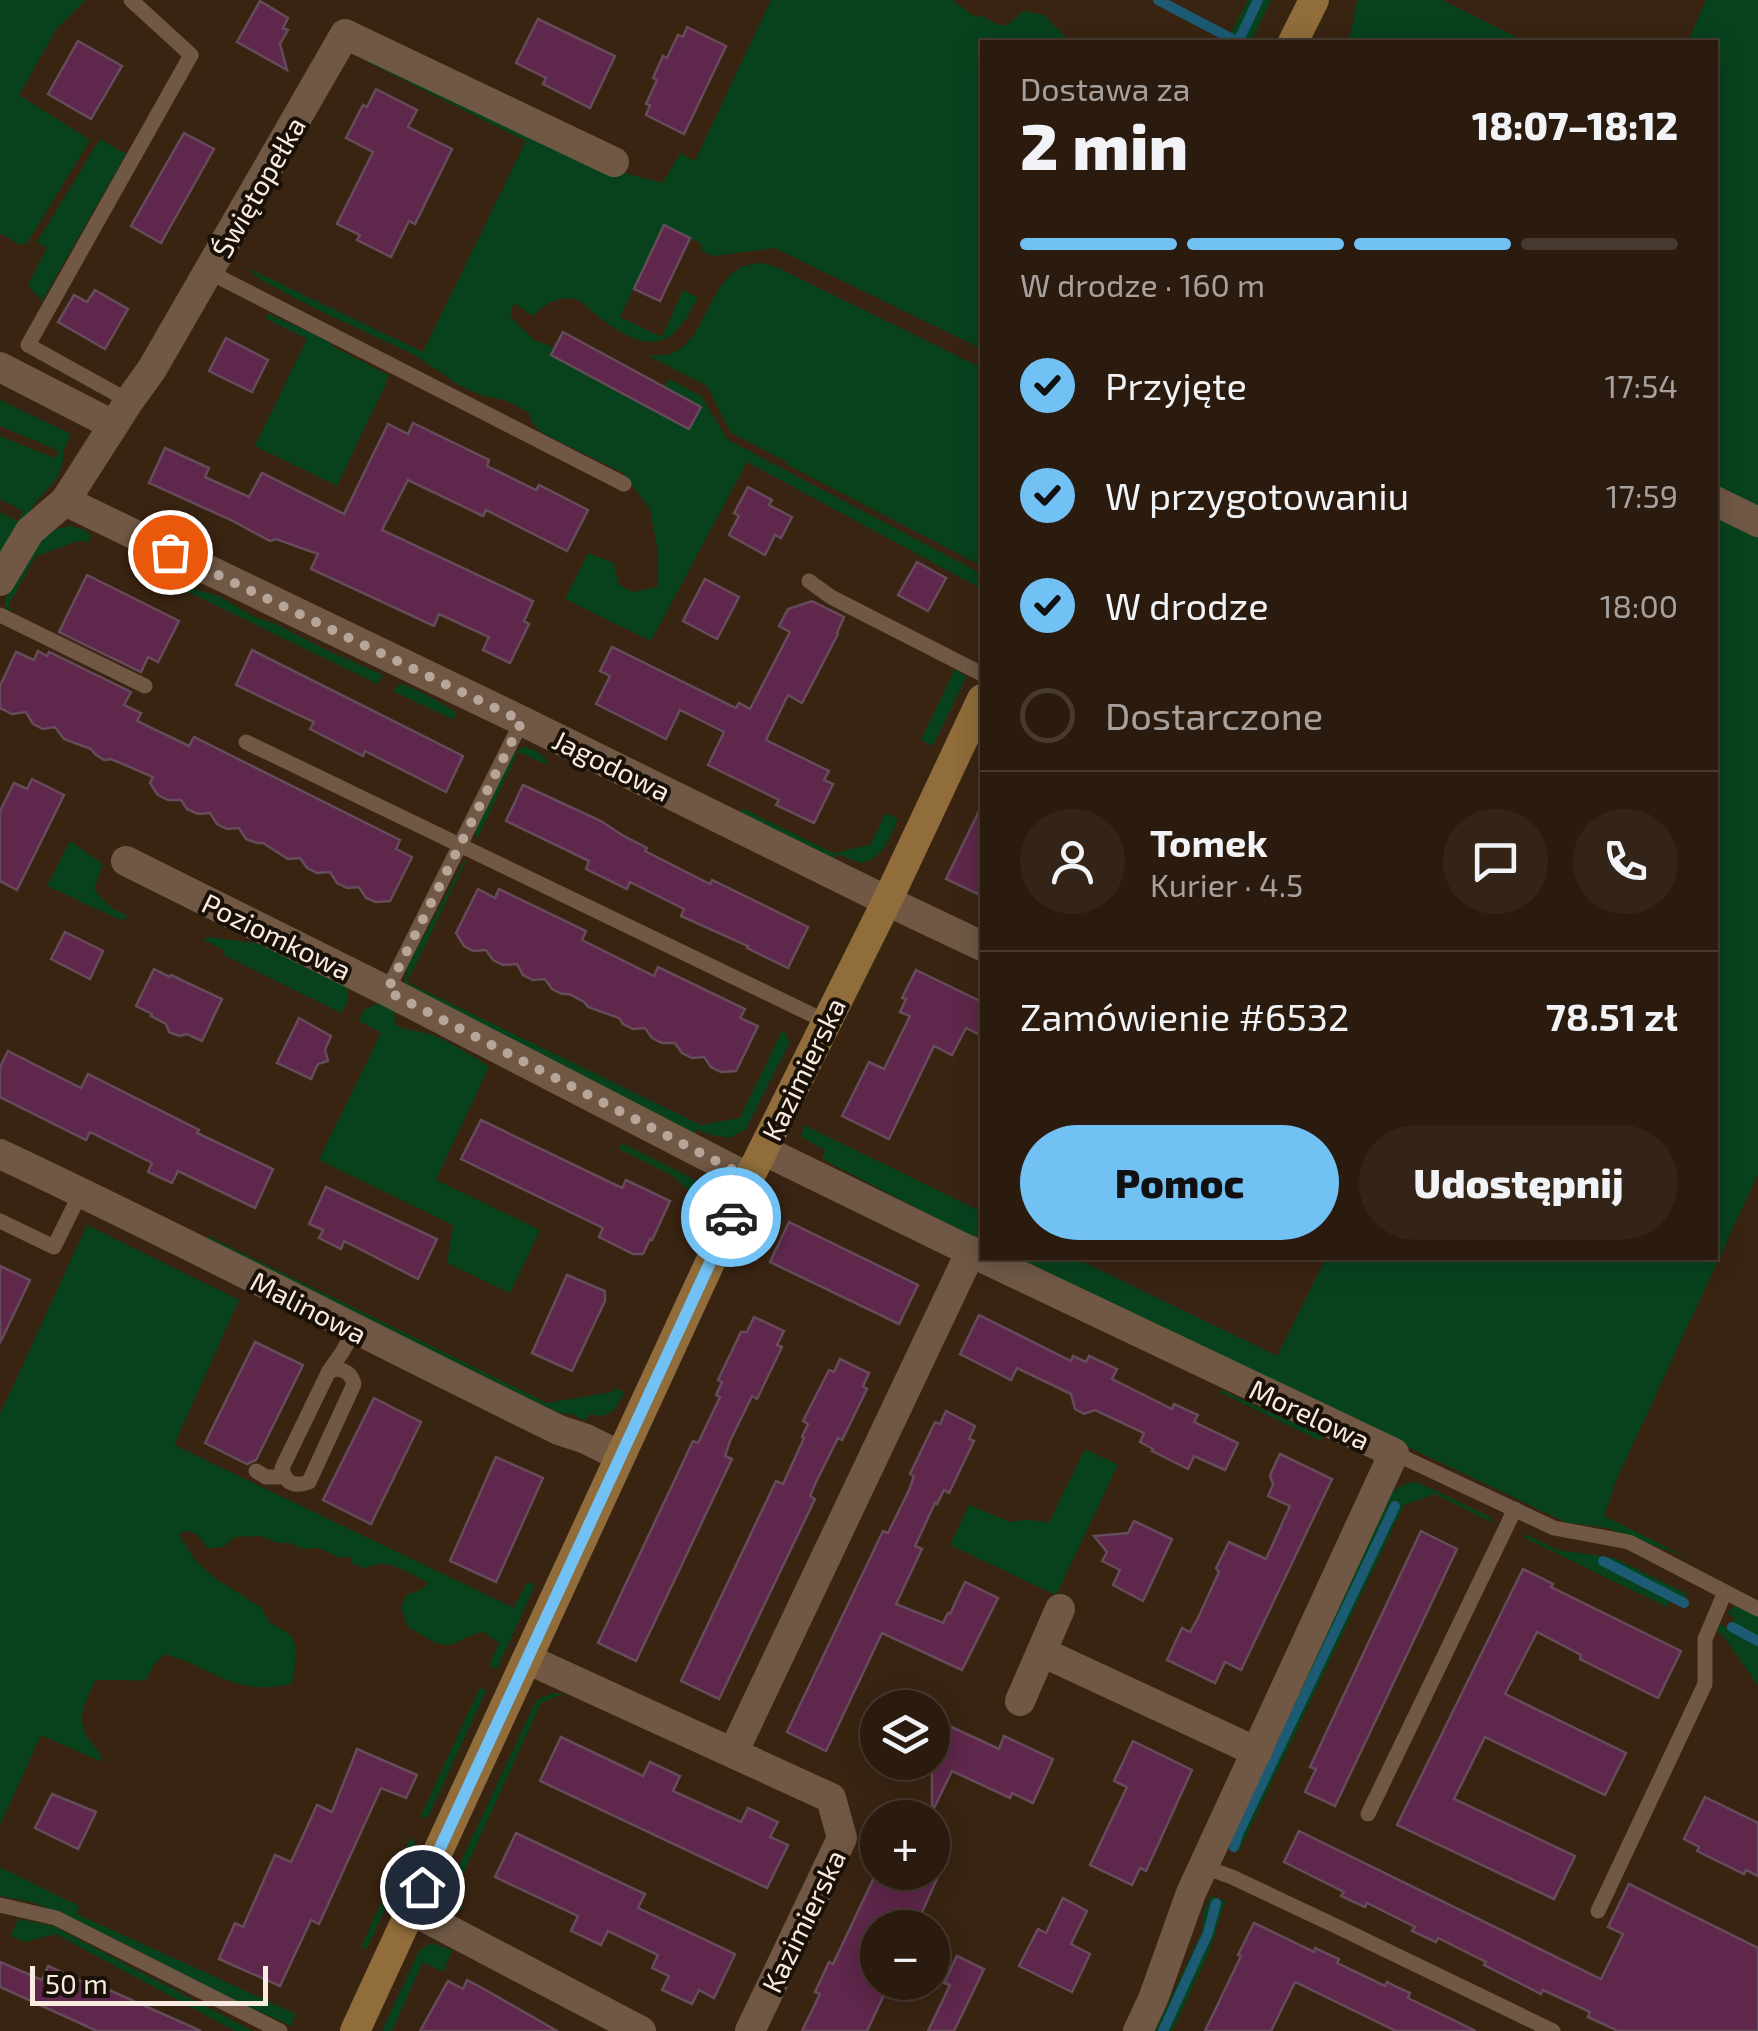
<!DOCTYPE html>
<html lang="pl">
<meta charset="utf-8">
<style>
:root{--surface:#2b1b0e;--page:#332417;--text:#f1f3f6;--muted:#a6a19e;--line:#47392e;--accent:#72c1f5}
body{margin:0;font-family:"Exo 2",sans-serif;background:var(--page);color:var(--text);height:100vh;display:flex;flex-direction:column;font-size:38px;white-space:nowrap}
*{box-sizing:border-box;margin:0}
p{font-size:32px;color:var(--muted)}
.icon{flex:none;width:55px;height:55px;fill:none;stroke:currentColor;stroke-width:2;stroke-linecap:round;stroke-linejoin:round}
.map{position:relative;flex:1;overflow:hidden}
.details{position:absolute;left:980px;top:40px;width:738px;height:1220px;display:flex;flex-direction:column;background:var(--surface);border-radius:0px;box-shadow:0 5px 25px #0003,0 0 0 2px var(--line)}
.details>*{flex:none}
.controls{position:absolute;left:860px;top:1690px;display:grid;gap:20px}
.controls a{display:grid;place-items:center;width:90px;height:90px;border-radius:50%;background:var(--surface);box-shadow:0 5px 25px #0003,0 0 0 2px var(--line);font-size:50px}
.scale{position:absolute;left:30px;bottom:25px;width:238px;box-sizing:border-box;padding-left:10px;border:5px solid #faebe0;border-top:0;font-size:28px;line-height:35px;white-space:nowrap;color:#faebe0;-webkit-text-stroke:8px #191008;paint-order:stroke}
.pin{position:absolute;display:grid;place-items:center;width:85px;height:85px;color:#fff;margin:-42px;border:5px solid #fff;border-radius:50%;box-shadow:0 2px 10px #0007}
.courier{position:absolute;display:grid;place-items:center;width:100px;height:100px;margin:-50px;border:8px solid #72c1f5;border-radius:50%;background:#fff;color:#222;box-shadow:0 2px 12px #0007}
.summary em{font-style:normal;font-weight:800}
.summary div{display:flex;flex-direction:column-reverse}
.summary{display:flex;align-items:center;justify-content:space-between;height:170px;padding:0 40px}
h1{font-size:65px;font-weight:800;line-height:75px}
.bar{display:grid;grid-template-columns:repeat(4,1fr);gap:15px 10px;align-content:center;height:120px;padding:0 40px}
.bar i{height:12px;border-radius:8px;background:var(--line)}
.bar .active{background:var(--accent)}
.bar p{grid-column:span 4}
.line{display:flex;align-items:center;gap:25px;padding:0 40px;border-top:2px solid var(--line)}
.line div{flex:1}
.round{display:grid;place-items:center;flex:none;width:105px;height:105px;border-radius:52px;background:var(--page)}
ol{padding:0 40px;list-style:none}
li{display:flex;align-items:center;gap:30px;height:110px}
li p{margin-inline-start:auto}
li .icon{padding:10px;border-radius:50%;background:var(--accent);color:#111;stroke-width:4}
li:last-child{color:var(--muted)}
li i{width:55px;height:55px;border:5px solid var(--line);border-radius:50%}
.primary-button{display:flex;gap:20px;margin-top:auto;padding:20px 40px}
.primary-button a{flex:1;height:115px;border-radius:60px;background:var(--accent);color:#111;font-size:40px;font-weight:800;line-height:115px;text-align:center}
.primary-button a+a{background:var(--page);color:var(--text)}
.map>svg:first-child{display:block}
.green{fill:#08421d}
.lines{fill:none;stroke-linecap:round;stroke-linejoin:round}
.stream{stroke:#1d5a74;stroke-width:10}
.building{fill:#5e274b;stroke:#664b5b;stroke-width:2.5}
.lane{stroke:#705845;stroke-width:15}
.street{stroke:#705845;stroke-width:30}
.secondary{stroke:#906d3a;stroke-width:30}
.done{stroke:#b6a598;stroke-width:10;stroke-dasharray:0 18}
.route{stroke:#72c1f5;stroke-width:12}
.labels{text-anchor:middle;dominant-baseline:central;stroke-width:8;stroke-linejoin:round;paint-order:stroke}
.street-label{font-size:28px;fill:#faebe0;stroke:#191008}
</style>
<div class="map">
<svg width="1758" height="2031" viewBox="0 0 1758 2031">
<rect width="100%" height="100%" fill="#392412"/>
<g class="green">
<polygon points="0,0 86,0 57,28 19,95 90,140 27,243 20,245 0,233"/>
<path d="M771 0H952L975 17 982 16 998 25H1007L1024 11 1044 15 1068 40 1069 42H982V349L775 248 714 256 700 250 702 244 664 225 620 317 662 337 683 290 698 298C691 309 685 322 676 331 653 355 620 334 599 317 592 312 583 301 574 299 558 295 543 305 533 316L514 303 510 316 534 340 555 348 552 355 665 387 669 379 701 396 728 440 982 574V589L747 462 651 641 565 599 588 553 614 563 618 584 633 592 657 587 658 552 650 509 623 473 542 433 533 424 528 412 507 401 481 395 459 385 415 355 320 311 261 280 248 268 423 352 526 141 367 62H375L620 172 663 183 680 153 695 161Z"/>
<polygon points="1248,0 1271,0 1251,42 1226,42"/>
<polygon points="1357,0 1442,0 1526,42 1346,42 1351,33"/>
<polygon points="1706,0 1758,0 1758,1174 1615,1483 1604,1516 1688,1558 1607,1528 1565,1522 1013,1258 1075,1258 1277,1356 1326,1258 1715,1258 1715,42 1688,42"/>
<polygon points="100,139 126,154 42,301 28,285 47,248 37,242"/>
<path d="M760 263 774 266 982 368V566L788 465 786 461 731 433 707 386 647 355C654 355 664 356 670 354 704 343 708 287 738 269 744 265 753 264 760 263Z"/>
<polygon points="269,314 330,341 332,346 388,375 388,379 337,486 255,446 307,339 265,318"/>
<polygon points="0,400 69,433 70,439 64,449 62,466 57,478 32,507 0,562 0,512 18,521 23,511 0,499 0,436 55,458 59,451 0,426"/>
<path d="M70 526 82 529 91 535 88 543 80 540 35 557 8 606 12 610 8 611 5 608C4 592 32 542 47 533 53 529 63 528 70 526Z"/>
<polygon points="186,587 219,596 252,616 276,624 324,649 383,675 378,684 182,589"/>
<polygon points="955,669 966,677 933,746 921,740"/>
<path d="M400 684C421 690 437 701 456 712L454 720 393 691Z"/>
<path d="M522 747C532 748 546 754 548 765L518 752 477 839 475 832 477 824 511 757Z"/>
<path d="M742 808 833 853 870 845 886 813 898 819C889 839 884 858 861 863L837 854 832 864 740 814Z"/>
<path d="M70 841 103 864 94 889C102 900 113 911 126 915L127 919H118L47 886Z"/>
<polygon points="464,861 466,861 407,982 701,1125 740,1118 782,1031 785,1032 790,1042 746,1129 729,1138 708,1134 697,1129 694,1137 404,983 409,964"/>
<polygon points="209,937 254,943 277,949 317,973 345,985 348,991 348,1001 341,1013 222,954 224,950 202,939"/>
<path d="M380 1002 394 1005 395 1024C405 1032 420 1030 433 1035 453 1044 472 1055 489 1067L436 1180 540 1230 510 1293 447 1263 453 1225 319 1160 381 1033 359 1021 364 1010Z"/>
<polygon points="804,1125 982,1212 982,1242 822,1159 825,1150 801,1137"/>
<polygon points="622,1143 697,1181 708,1198 708,1205 701,1202 673,1176 619,1149"/>
<path d="M87 1225 239 1300 174 1445 514 1608 527 1582 535 1585 497 1669 489 1666 499 1643 483 1632C471 1634 464 1639 453 1644 438 1649 420 1633 408 1627L401 1609 406 1595 421 1590 429 1583C409 1574 388 1556 366 1568L353 1564 349 1556 339 1558 319 1548 303 1549 290 1543H279L260 1536 235 1537 223 1547 208 1548 197 1535 186 1530 179 1535 195 1560 203 1567 216 1579 262 1608 269 1622 291 1635 296 1646 294 1674 291 1684C232 1697 214 1667 164 1654L153 1666 146 1680C128 1682 113 1678 95 1681 87 1698 76 1716 86 1735 92 1746 100 1748 102 1762L41 1735 0 1825V1414Z"/>
<path d="M208 1236 547 1403 612 1392 615 1388 624 1392C617 1409 609 1420 590 1414L586 1421 571 1414 559 1413 206 1241Z"/>
<polygon points="1221,1390 1323,1436 1321,1441 1219,1392"/>
<polygon points="1085,1449 1118,1465 1056,1595 950,1545 969,1505 1010,1522 1025,1520 1049,1522"/>
<path d="M1417 1482 1490 1517 1493 1523 1435 1494 1404 1505 1239 1851 1228 1849 1235 1827 1387 1498C1396 1488 1403 1483 1417 1482Z"/>
<polygon points="1524,1534 1558,1550 1615,1558 1687,1594 1681,1607 1670,1601 1667,1607 1523,1537"/>
<polygon points="1735,1606 1758,1616 1758,1686 1722,1634 1716,1632 1720,1625 1729,1628 1735,1618 1727,1613"/>
<polygon points="480,1687 486,1691 428,1817 420,1818"/>
<polygon points="554,1693 563,1694 541,1703 456,1890 464,1912 448,1898 450,1885 534,1705 538,1699"/>
<polygon points="411,1837 415,1844 367,1948 360,1949"/>
<polygon points="0,1867 79,1906 77,1914 296,2014 291,2026 209,1989 135,1949 58,1913 32,1902 0,1896"/>
<polygon points="1211,1896 1225,1901 1210,1950 1172,2031 1155,2031 1202,1932 1204,1911"/>
<polygon points="18,1919 53,1926 253,2031 235,2031 56,1934 25,1942 11,1936"/>
<polygon points="432,1943 452,1950 443,1972 423,1962 392,2031 382,2031 418,1953 422,1948"/>
</g>
<g class="lines">
<g class="stream">
<polyline points="1158,0 1238,42 1258,0"/>
<polyline points="1603,1561 1684,1603"/>
<polyline points="1732,1627 1758,1641"/>
<polyline points="1234,1847 1239,1832 1395,1506"/>
<polyline points="1163,2031 1208,1933 1216,1903"/>
</g>
</g>
<g class="building">
<polygon points="260,1 288,18 283,28 288,30 280,44 287,70 237,42"/>
<polygon points="538,19 615,56 590,108 543,84 546,78 516,63"/>
<polygon points="687,27 726,46 684,134 646,115 650,105 646,104 657,80 653,78 663,56 667,58 678,35 683,37"/>
<polygon points="78,41 122,66 91,119 48,94"/>
<polygon points="376,89 417,110 408,127 452,149 415,224 409,221 391,257 357,240 360,235 337,224 373,152 346,138 363,105 367,107"/>
<polygon points="184,133 214,149 161,243 131,226"/>
<polygon points="664,225 690,238 660,301 634,289"/>
<polygon points="95,290 128,309 105,349 58,322 74,295 87,302"/>
<polygon points="563,332 701,407 689,429 551,355"/>
<polygon points="226,338 268,360 252,392 209,371"/>
<polygon points="413,423 489,460 487,466 536,490 539,485 588,510 567,551 486,510 483,516 408,480 382,530 533,601 524,621 529,624 510,663 483,650 489,637 439,614 434,626 311,569 318,554 276,539 270,541 231,520 149,483 165,448 209,468 205,477 249,497 262,473 344,514 388,424 408,434"/>
<polygon points="748,487 772,500 769,505 792,517 781,538 775,535 765,555 729,535 739,516 734,513"/>
<polygon points="917,562 946,578 928,611 898,595"/>
<polygon points="87,575 179,621 158,662 148,657 141,672 59,632"/>
<polygon points="705,579 739,597 717,639 683,621"/>
<polygon points="812,601 844,617 837,633 838,634 802,703 788,695 766,740 829,771 824,780 833,784 814,823 776,805 779,800 708,765 724,732 680,710 666,739 596,704 610,676 600,671 612,647 736,708 739,703 750,709 790,632 779,626 788,609"/>
<polygon points="252,650 463,756 446,792 365,751 363,756 310,729 314,722 236,685"/>
<polygon points="38,651 47,656 49,652 131,692 124,705 141,713 137,721 189,746 194,737 400,840 396,849 412,857 390,901 376,902 366,898 359,887 347,888 337,883 330,872 317,873 307,868 300,858 288,859 263,843 257,843 246,839 239,828 227,829 217,824 210,813 198,814 187,809 181,800 168,800 158,795 150,783 153,777 111,759 104,760 95,754 91,749 64,739 55,727 43,729 33,724 26,712 12,714 0,708 0,686 16,652 34,660"/>
<polygon points="32,779 64,795 17,890 0,881 0,811 14,783 27,789"/>
<polygon points="523,785 601,821 622,835 647,848 645,851 710,884 712,880 808,927 788,968 747,948 748,946 681,916 684,909 630,882 627,889 586,869 589,861 506,821"/>
<polygon points="982,805 982,896 946,879"/>
<polygon points="478,889 495,898 499,889 586,931 582,940 654,976 658,967 745,1009 740,1018 758,1026 736,1071 721,1072 711,1067 704,1057 692,1058 682,1053 675,1043 662,1043 652,1038 645,1028 633,1029 623,1024 619,1018 588,1007 584,1002 569,994 562,994 552,989 545,979 533,980 523,975 517,964 503,965 493,960 486,950 473,951 464,946 456,933"/>
<polygon points="65,932 103,951 90,979 51,959"/>
<polygon points="154,969 170,977 171,975 222,999 202,1041 187,1034 179,1036 169,1032 166,1024 151,1016 152,1014 136,1006"/>
<polygon points="916,970 982,1002 982,1036 966,1028 952,1055 934,1046 889,1139 842,1116 869,1062 884,1069 910,1016 900,1012 906,999 902,998"/>
<polygon points="299,1018 331,1036 325,1050 328,1061 318,1064 311,1079 277,1063"/>
<polygon points="8,1051 81,1088 88,1074 199,1130 197,1133 273,1169 255,1208 178,1171 172,1183 148,1172 152,1163 90,1132 86,1140 0,1097 0,1067"/>
<polygon points="481,1120 622,1188 626,1180 670,1201 652,1240 650,1239 643,1254 633,1254 599,1237 603,1228 461,1159"/>
<polygon points="326,1187 437,1239 418,1279 344,1241 341,1249 319,1238 323,1230 309,1224"/>
<polygon points="789,1222 918,1285 899,1324 770,1262"/>
<polygon points="0,1266 30,1280 0,1343"/>
<polygon points="567,1275 605,1291 605,1301 572,1371 532,1353"/>
<polygon points="979,1315 1071,1361 1073,1356 1086,1362 1089,1356 1117,1369 1112,1379 1172,1409 1174,1404 1198,1415 1194,1422 1238,1443 1225,1470 1194,1456 1188,1469 1152,1451 1153,1449 1140,1442 1144,1433 1095,1410 1084,1414 1075,1409 1071,1394 1017,1368 1011,1380 960,1354"/>
<polygon points="754,1317 784,1331 777,1345 782,1347 757,1399 752,1396 730,1441 725,1456 732,1459 636,1661 598,1643 693,1441 698,1443 720,1397 716,1395 722,1382 718,1380 741,1332 747,1332"/>
<polygon points="255,1342 303,1365 256,1460 247,1464 205,1443"/>
<polygon points="840,1359 869,1373 863,1386 867,1389 842,1440 838,1438 816,1482 810,1496 815,1499 719,1699 681,1681 776,1481 783,1484 804,1438 802,1437 808,1424 803,1421 829,1370 834,1372"/>
<polygon points="374,1398 421,1422 371,1524 323,1500"/>
<polygon points="946,1411 975,1426 969,1439 974,1441 949,1493 944,1490 937,1504 935,1503 915,1546 922,1549 896,1604 943,1623 948,1613 950,1614 965,1582 998,1598 962,1670 882,1633 826,1751 787,1732 883,1531 888,1533 909,1490 914,1476 910,1474 935,1422 940,1424"/>
<polygon points="1280,1454 1332,1479 1241,1670 1225,1662 1215,1683 1167,1660 1182,1628 1190,1632 1198,1618 1219,1572 1216,1568 1229,1542 1266,1559 1290,1506 1268,1496 1273,1485 1270,1475"/>
<polygon points="496,1457 543,1478 496,1582 450,1561"/>
<polygon points="1134,1521 1172,1539 1143,1601 1113,1585 1120,1570 1102,1561 1107,1552 1094,1536 1128,1533"/>
<polygon points="1421,1531 1457,1549 1335,1806 1305,1792 1316,1769 1310,1767"/>
<polygon points="1523,1569 1553,1584 1551,1587 1681,1651 1658,1698 1580,1659 1581,1655 1537,1632 1505,1694 1626,1753 1605,1795 1485,1737 1454,1799 1575,1856 1554,1899 1397,1825"/>
<polygon points="932,1718 999,1749 1004,1736 1053,1759 1033,1803 1012,1793 1010,1798 952,1771 932,1812"/>
<polygon points="561,1737 643,1776 650,1762 680,1776 673,1791 741,1822 748,1808 778,1822 770,1837 788,1845 767,1888 540,1781"/>
<polygon points="1133,1741 1192,1770 1146,1871 1140,1868 1132,1885 1090,1865 1127,1787 1114,1781"/>
<polygon points="357,1749 417,1775 406,1798 381,1788 319,1924 311,1920 280,1986 219,1959 235,1923 243,1927 275,1855 291,1862 317,1805 332,1812"/>
<polygon points="52,1794 96,1812 78,1849 35,1828"/>
<polygon points="1705,1797 1758,1823 1758,1876 1746,1870 1744,1874 1697,1851 1699,1847 1684,1839"/>
<polygon points="1299,1831 1601,1979 1623,1934 1608,1927 1629,1884 1758,1948 1758,2031 1618,2031 1588,2017 1590,2012 1543,1990 1541,1994 1484,1965 1486,1962 1438,1938 1436,1942 1412,1931 1415,1927 1367,1903 1365,1907 1341,1896 1344,1892 1284,1862"/>
<polygon points="516,1833 645,1894 638,1908 735,1954 714,1998 699,1990 692,2004 662,1990 669,1976 652,1968 658,1955 608,1931 601,1945 571,1931 578,1916 495,1877"/>
<polygon points="878,1869 878,1872 940,1872 915,1928 878,1928 878,1982 890,1982 867,2031 802,2031 820,1994 815,1992 829,1962 833,1964"/>
<polygon points="1063,1898 1087,1911 1071,1944 1090,1954 1072,1992 1019,1966 1038,1929 1046,1933"/>
<polygon points="1254,1923 1314,1952 1315,1948 1339,1959 1337,1963 1385,1986 1387,1982 1399,1988 1410,1993 1408,1998 1476,2031 1396,2031 1295,1982 1271,2031 1205,2031 1241,1956 1238,1955"/>
<polygon points="957,1956 984,1969 954,2031 928,2031 950,1985 944,1983"/>
<polygon points="0,1962 42,1980 48,1966 105,1992 107,1989 201,2031 97,2031 0,1987"/>
<polygon points="467,1980 484,1989 557,2031 420,2031 448,1981 463,1989"/>
</g>
<g class="lines">
<g class="lane">
<polyline points="209,272 624,484"/>
<polyline points="129,401 28,345 191,55 131,0"/>
<polyline points="809,581 831,597 982,674"/>
<polyline points="0,615 145,686"/>
<polyline points="246,742 827,1022"/>
<polyline points="387,991 522,721"/>
<polyline points="0,1221 54,1247 81,1192"/>
<path d="M337 1369C347 1371 351 1374 354 1384L309 1482C295 1487 285 1484 282 1468L329 1371Z"/>
<polyline points="329,1371 343,1351 354,1330"/>
<polyline points="1394,1453 1554,1528 1629,1542 1758,1609"/>
<polyline points="256,1471 266,1477 284,1477"/>
<polyline points="1368,1814 1515,1509"/>
<polyline points="1204,1867 1232,1877 1340,1928 1553,2031"/>
<polyline points="0,1905 56,1918 280,2031"/>
<polyline points="1598,1911 1705,1684 1705,1639 1725,1592"/>
</g>
<g class="street">
<polyline points="0,367 113,425"/>
<polyline points="65,501 522,721 887,901 982,946"/>
<polyline points="1715,501 1758,522"/>
<polyline points="0,581 30,531 65,501 129,401 152,369 345,34 614,162"/>
<polyline points="126,861 387,991 749,1178"/>
<polyline points="763,1150 982,1257"/>
<path d="M0 1154C188 1242 372 1339 559 1430L586 1439 620 1456"/>
<polyline points="983,1258 1394,1453 1191,1893 1153,1999 1138,2031"/>
<polyline points="1042,1652 1257,1752"/>
<polyline points="527,1659 831,1798 842,1838 750,2031"/>
<polyline points="1020,1701 1060,1609"/>
<polyline points="733,1753 971,1251"/>
<polyline points="411,1910 641,2031"/>
</g>
<g class="secondary">
<polyline points="1293,42 1314,0"/>
<polyline points="355,2031 749,1178 887,901 982,699"/>
</g>
</g>
<g class="lines">
<polyline class="done" points="170,552 522,721 387,991 749,1178 731,1217"/>
<polyline class="route" points="422,1887 731,1217"/>
</g>
<g class="labels">
<g class="street-label">
<text transform="translate(258 187) rotate(-60)">Świętopełka</text>
<text transform="translate(612 765) rotate(26)">Jagodowa</text>
<text transform="translate(277 936) rotate(26)">Poziomkowa</text>
<text transform="translate(803 1069) rotate(-64)">Kazimierska</text>
<text transform="translate(309 1307) rotate(27)">Malinowa</text>
<text transform="translate(1310 1414) rotate(25)">Morelowa</text>
<text transform="translate(803 1921) rotate(-64)">Kazimierska</text>
</g>
</g>
</svg>
<div class="controls">
<a><svg class="icon" aria-label="layers" viewBox="0 0 24 24"><path d="M12 4l9 5-9 5-9-5zM3 14l9 5 9-5"/></svg></a>
<a>+</a>
<a>−</a>
</div>
<div class="scale">50 m</div>
<div class="pin" style="left:170px;top:552px;background:#ea580c"><svg class="icon" aria-label="bag" viewBox="0 0 24 24"><path d="M5 8h14l-1 12H6zM9 8a3 3 0 0 1 6 0"/></svg></div>
<div class="pin" style="left:422px;top:1887px;background:#1f2937"><svg class="icon" aria-label="home" viewBox="0 0 24 24"><path d="M3 11l9-7 9 7M6 9v11h12V9"/></svg></div>
<div class="courier" style="left:731px;top:1217px"><svg class="icon" aria-label="car" viewBox="0 0 24 24"><path d="M5 17H2v-5l4-1 3-4h7l3 4 3 1v5h-3M9 17h6M6 11h13"/><circle cx="7" cy="17" r="2"/><circle cx="17" cy="17" r="2"/></svg></div>
<section class="details">
<div class="summary"><div><h1>2 min</h1><p>Dostawa za</p></div><em>18:07–18:12</em></div>
<div class="bar"><i class="active"></i><i class="active"></i><i class="active"></i><i></i><p>W drodze · 160 m</p></div>
<ol>
<li><svg class="icon" aria-label="check" viewBox="0 0 24 24"><path d="M5 12l5 5 9-10"/></svg>Przyjęte<p>17:54</p></li>
<li><svg class="icon" aria-label="check" viewBox="0 0 24 24"><path d="M5 12l5 5 9-10"/></svg>W przygotowaniu<p>17:59</p></li>
<li><svg class="icon" aria-label="check" viewBox="0 0 24 24"><path d="M5 12l5 5 9-10"/></svg>W drodze<p>18:00</p></li>
<li><i></i>Dostarczone</li>
</ol>
<div class="line" style="height:180px"><a class="round"><svg class="icon" aria-label="person" viewBox="0 0 24 24"><circle cx="12" cy="8" r="4"/><path d="M4 21q1-7 8-7t8 7"/></svg></a><div><b>Tomek</b><p>Kurier · 4.5</p></div><a class="round"><svg class="icon" aria-label="chat" viewBox="0 0 24 24"><path d="M4 5h16v11H9l-5 4z"/></svg></a><a class="round"><svg class="icon" aria-label="phone" viewBox="0 0 24 24"><path d="M5 4h4l2 5-3 2q2 4 5 5l2-3 5 2v4C11 20 4 13 5 4z"/></svg></a></div>
<div class="line" style="height:130px"><div>Zamówienie #6532</div><b>78.51 zł</b></div>
<div class="primary-button"><a>Pomoc</a><a>Udostępnij</a></div>
</section>
</div>
